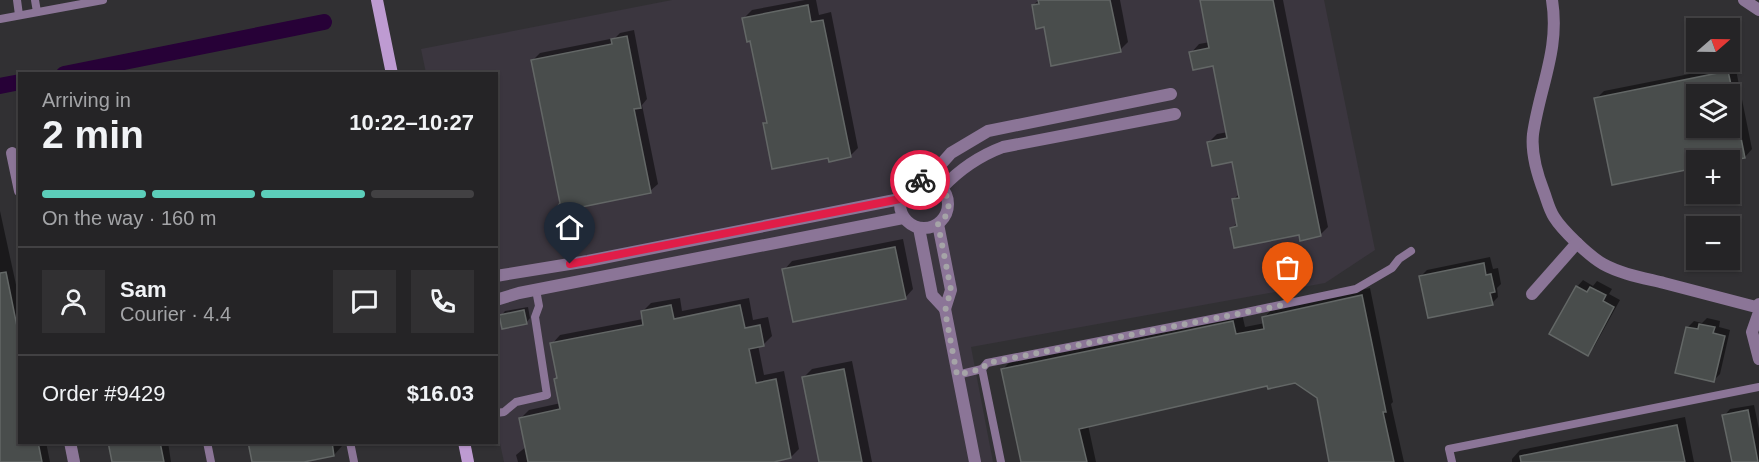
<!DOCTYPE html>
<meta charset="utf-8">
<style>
:root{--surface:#252426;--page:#313032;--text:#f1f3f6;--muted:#a3a4a7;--line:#424143;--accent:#5cceba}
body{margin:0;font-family:Helvetica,sans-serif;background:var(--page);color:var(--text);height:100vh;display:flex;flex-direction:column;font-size:22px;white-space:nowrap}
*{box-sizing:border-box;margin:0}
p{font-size:20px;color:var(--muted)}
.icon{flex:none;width:33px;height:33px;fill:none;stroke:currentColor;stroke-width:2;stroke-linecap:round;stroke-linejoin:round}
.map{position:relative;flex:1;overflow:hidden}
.sheet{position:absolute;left:18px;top:72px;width:480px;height:372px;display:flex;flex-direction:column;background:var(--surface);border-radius:0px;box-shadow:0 2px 4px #0004,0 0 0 2px var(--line)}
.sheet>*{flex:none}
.needle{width:39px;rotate:70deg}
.tools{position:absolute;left:1686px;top:18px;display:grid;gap:12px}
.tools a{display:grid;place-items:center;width:54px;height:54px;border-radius:0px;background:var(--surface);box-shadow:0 2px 4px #0004,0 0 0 2px var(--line);font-size:30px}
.pin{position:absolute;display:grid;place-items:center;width:51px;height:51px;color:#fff;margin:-62px -26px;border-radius:50% 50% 50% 0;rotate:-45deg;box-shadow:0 0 6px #0007}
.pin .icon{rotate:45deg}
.courier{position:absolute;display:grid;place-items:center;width:60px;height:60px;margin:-30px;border:4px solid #e11d48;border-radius:50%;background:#fff;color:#222;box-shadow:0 2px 8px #0007}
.overview em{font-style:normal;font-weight:600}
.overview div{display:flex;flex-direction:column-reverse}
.overview{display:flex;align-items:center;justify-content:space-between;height:102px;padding:0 24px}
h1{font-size:39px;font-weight:600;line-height:45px}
.bar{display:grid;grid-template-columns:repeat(4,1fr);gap:9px 6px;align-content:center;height:72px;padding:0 24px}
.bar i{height:8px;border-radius:4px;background:var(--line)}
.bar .selected{background:var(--accent)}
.bar p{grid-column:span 4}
.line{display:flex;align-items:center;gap:15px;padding:0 24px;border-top:2px solid var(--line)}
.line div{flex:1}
.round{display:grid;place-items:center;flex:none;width:63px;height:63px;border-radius:0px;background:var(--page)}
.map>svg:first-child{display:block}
.built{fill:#3b363f}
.shadow{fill:#0007;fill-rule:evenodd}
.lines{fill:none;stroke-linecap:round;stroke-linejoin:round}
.canal{stroke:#270137;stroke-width:16}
.building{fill:#494d4c;stroke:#636766;stroke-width:1.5}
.lane{stroke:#8b7597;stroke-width:8}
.street{stroke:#8b7597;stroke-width:12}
.secondary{stroke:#be9bd2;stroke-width:12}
.done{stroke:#a5a4a7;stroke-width:6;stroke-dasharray:0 10.8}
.route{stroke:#e11d48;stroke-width:8}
</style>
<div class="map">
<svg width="1759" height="462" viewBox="0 0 1759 462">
<rect width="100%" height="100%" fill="#313033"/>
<polygon class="built" points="672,0 1324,0 1375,250 1325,283 971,347 993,462 504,462 496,425 496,74 426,73 421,49"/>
<g class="shadow">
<polygon points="805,0 816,0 819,15 831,12 858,148 850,156 829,156 765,124 768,121 752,39 744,18 752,10"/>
<polygon points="1039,0 1120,0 1128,42 1120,50 1045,25 1033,5"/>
<polygon points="1201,0 1283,0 1328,227 1320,235 1232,228 1238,222 1233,200 1240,193 1233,160 1209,142 1217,134 1228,132 1214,65 1191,53 1199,44 1210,42"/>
<polygon points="634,30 647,99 642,105 658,184 650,191 574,207 563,223 556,230 562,203 533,60 540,53 615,38 620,33"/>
<path d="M1735 65 1752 149 1745 157 1726 160H1696V166L1613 183 1596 99 1604 91ZM1696 94H1730V128H1696Z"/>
<polygon points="0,211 20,303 20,442 46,442 50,462 1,462 0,459"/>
<polygon points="903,239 913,289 905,298 784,270 792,261"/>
<polygon points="1490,257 1493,269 1498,268 1501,284 1497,288 1498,297 1492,303 1421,276 1427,270"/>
<polygon points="1583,280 1593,286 1597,281 1612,289 1609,294 1620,300 1594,347 1588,354 1577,287"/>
<polygon points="1370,288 1393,402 1391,404 1404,462 1331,462 1318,397 1296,382 1269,385 1088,425 1096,462 1023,462 1003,369 1011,361 1242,314 1245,327 1265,323 1264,318 1272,309"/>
<polygon points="680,298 682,311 749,298 753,320 768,317 772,336 764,344 758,345 764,375 784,371 799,449 791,457 766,462 518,462 516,455 527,446 521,418 529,410 561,403 556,379 558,377 552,344 560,335 643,319 642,312 651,303"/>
<polygon points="528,307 530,318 526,323 501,316 505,311"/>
<polygon points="1707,318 1720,321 1719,327 1730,330 1720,374 1713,381 1677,372 1688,327 1694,321 1702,323"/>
<polygon points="852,361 872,462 820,462 803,378 812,369"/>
<polygon points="1754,405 1759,429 1759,462 1733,462 1724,416 1730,409"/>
<polygon points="1685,417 1694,462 1512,462 1512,459 1520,450"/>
<polygon points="110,442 168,442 171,462 112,462 114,460"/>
<polygon points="249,442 341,442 342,446 334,455 297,462 253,462"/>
</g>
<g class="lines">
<g class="canal">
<polyline points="64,74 324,22"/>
<polyline points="0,86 20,82"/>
</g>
</g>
<g class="building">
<polygon points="1038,0 1110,0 1121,52 1051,66 1044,27 1036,29 1032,5 1039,4"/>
<polygon points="1200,0 1273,0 1321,236 1300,241 1299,235 1234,248 1230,228 1237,226 1232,199 1239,198 1232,162 1212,166 1207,142 1227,138 1213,66 1193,70 1189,52 1209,48"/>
<polygon points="808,5 811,22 823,20 851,157 829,162 828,158 772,169 763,123 767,123 750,41 747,42 742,18"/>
<polygon points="627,36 641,108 634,109 651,193 572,209 556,232 546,225 560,203 531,60 612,44 611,39"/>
<polygon points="1728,71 1733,94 1696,94 1696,128 1739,128 1745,158 1733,160 1696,160 1696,168 1612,185 1594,98"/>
<polygon points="895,247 906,299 793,322 782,269"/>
<polygon points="1484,263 1486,275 1491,274 1495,292 1490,293 1493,305 1428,318 1419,276"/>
<polygon points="6,272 20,341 20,442 38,442 42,462 0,462 0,273"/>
<polygon points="1576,286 1587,292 1590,287 1606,295 1603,301 1614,307 1588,356 1549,334"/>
<polygon points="1362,295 1386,412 1383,412 1394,462 1329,462 1317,398 1295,383 1268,389 1267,386 1079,429 1087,462 1021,462 1001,369 1233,321 1236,334 1264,329 1262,317"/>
<polygon points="671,305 674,319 740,305 745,328 760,325 764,346 749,349 756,383 776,379 791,458 774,462 528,462 519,418 560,409 554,379 557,378 550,343 643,325 641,311"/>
<polygon points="524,310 527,324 502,329 499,315"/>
<polygon points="1699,324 1715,327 1713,333 1725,336 1714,382 1675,373 1686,327 1698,329"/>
<polygon points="844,369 862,462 819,462 802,377"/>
<polygon points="1748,410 1758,462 1732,462 1722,415"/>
<polygon points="1677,425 1685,462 1521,462 1520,456"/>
<polygon points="108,442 160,442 164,462 112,462"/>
<polygon points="248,442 332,442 334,456 304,462 252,462"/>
</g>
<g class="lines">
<g class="lane">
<polyline points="17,0 19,15"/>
<polyline points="35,0 37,12"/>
<polyline points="0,19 103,0"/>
<polyline points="957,375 982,369"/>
<polyline points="496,413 504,412 516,402 547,395 535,317 539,306 536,290"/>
<polyline points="207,442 211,462"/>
<polyline points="350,442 354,462"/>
<polyline points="1001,462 982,369 987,363 1242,313 1356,289 1392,268 1399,259 1411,251"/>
<polyline points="1452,462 1449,449 1759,387"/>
</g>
<g class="street">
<path d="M1552 0C1560 49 1540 86 1533 134 1531 152 1537 174 1544 192 1547 200 1549 209 1554 217 1562 230 1589 256 1603 264 1621 274 1644 278 1664 283 1694 291 1725 299 1756 307L1759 304"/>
<polyline points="1744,0 1759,10"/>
<polyline points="12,153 20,191"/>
<circle cx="924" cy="204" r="24"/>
<polyline points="927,180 951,153 988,131 1171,94"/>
<path d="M942 188C959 170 979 156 1003 147L1175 114"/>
<polyline points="919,228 932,295 945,309 951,290 938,224"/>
<polyline points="496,276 588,261 900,199"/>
<polyline points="1532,294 1577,243"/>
<polyline points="496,300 519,293 903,218"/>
<polyline points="945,309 975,462"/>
<polyline points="1759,316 1758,315 1752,332 1759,359"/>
<polyline points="70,442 74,462"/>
</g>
<g class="secondary">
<polyline points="377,0 392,74"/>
<polyline points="464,442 468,462"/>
</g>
</g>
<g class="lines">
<path class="done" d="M920 180C939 179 956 199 945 217 943 220 940 222 938 224L951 290 945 311 957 375 982 369 987 363 1288 304"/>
<path class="route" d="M570 264 900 199C904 189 909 182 920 180"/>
</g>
</svg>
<div class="tools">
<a><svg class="needle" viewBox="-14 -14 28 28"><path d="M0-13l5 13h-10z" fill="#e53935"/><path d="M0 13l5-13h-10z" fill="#a3a4a7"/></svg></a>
<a><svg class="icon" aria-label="layers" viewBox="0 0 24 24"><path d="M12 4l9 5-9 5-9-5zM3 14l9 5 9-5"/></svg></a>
<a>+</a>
<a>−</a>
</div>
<div class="pin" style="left:1288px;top:304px;background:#ea580c"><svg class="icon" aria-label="bag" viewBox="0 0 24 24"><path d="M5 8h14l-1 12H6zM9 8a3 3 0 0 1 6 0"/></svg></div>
<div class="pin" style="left:570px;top:264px;background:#1f2937"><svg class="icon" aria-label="home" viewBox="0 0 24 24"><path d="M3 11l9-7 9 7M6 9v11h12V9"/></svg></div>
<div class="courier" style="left:920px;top:180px"><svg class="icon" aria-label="bike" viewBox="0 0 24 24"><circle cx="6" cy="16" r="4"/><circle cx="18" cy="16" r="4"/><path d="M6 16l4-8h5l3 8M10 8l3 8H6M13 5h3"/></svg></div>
<section class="sheet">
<div class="overview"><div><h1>2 min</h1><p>Arriving in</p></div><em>10:22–10:27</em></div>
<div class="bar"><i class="selected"></i><i class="selected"></i><i class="selected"></i><i></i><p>On the way · 160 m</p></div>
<div class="line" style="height:108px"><a class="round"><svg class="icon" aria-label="person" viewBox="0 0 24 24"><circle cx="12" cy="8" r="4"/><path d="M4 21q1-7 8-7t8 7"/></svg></a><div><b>Sam</b><p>Courier · 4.4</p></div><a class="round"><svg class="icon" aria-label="chat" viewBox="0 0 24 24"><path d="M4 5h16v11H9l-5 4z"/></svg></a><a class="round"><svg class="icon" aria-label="phone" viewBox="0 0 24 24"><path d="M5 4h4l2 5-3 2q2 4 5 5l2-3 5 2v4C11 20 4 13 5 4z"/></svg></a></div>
<div class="line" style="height:78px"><div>Order #9429</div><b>$16.03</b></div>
</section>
</div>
